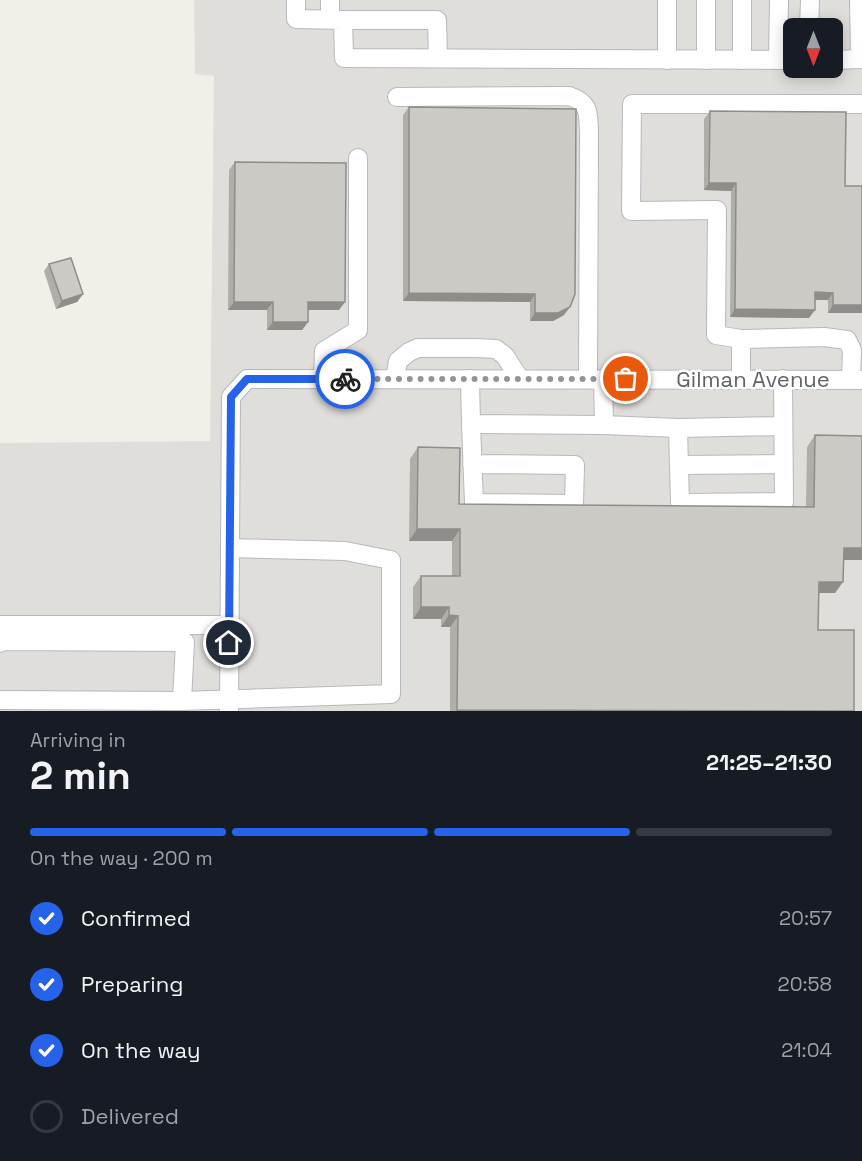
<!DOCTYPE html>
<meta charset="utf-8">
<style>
:root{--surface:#171b24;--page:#242831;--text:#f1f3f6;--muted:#9ea1a6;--line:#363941;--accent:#2563eb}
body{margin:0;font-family:"Space Grotesk",sans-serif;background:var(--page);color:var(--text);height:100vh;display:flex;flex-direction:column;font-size:22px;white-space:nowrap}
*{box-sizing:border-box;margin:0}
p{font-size:20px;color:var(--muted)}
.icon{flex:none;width:33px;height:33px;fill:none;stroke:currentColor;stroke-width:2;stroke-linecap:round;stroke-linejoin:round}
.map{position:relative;height:711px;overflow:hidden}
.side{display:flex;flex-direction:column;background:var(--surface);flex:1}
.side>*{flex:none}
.needle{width:39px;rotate:180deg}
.buttons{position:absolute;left:783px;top:18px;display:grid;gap:12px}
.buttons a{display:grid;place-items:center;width:60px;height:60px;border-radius:9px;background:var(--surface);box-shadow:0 3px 15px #0003;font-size:30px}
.pin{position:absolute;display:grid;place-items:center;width:51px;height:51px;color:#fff;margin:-26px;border:3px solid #fff;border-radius:50%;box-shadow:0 2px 6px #0007}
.courier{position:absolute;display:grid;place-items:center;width:60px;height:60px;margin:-30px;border:4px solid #2563eb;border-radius:50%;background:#fff;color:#222;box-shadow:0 2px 8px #0007}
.headline em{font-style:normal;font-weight:800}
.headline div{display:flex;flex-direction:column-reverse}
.headline{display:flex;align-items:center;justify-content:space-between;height:102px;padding:0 30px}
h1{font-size:39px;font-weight:800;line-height:45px}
.bar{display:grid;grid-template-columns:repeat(4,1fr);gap:9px 6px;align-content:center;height:72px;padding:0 30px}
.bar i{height:8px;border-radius:4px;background:var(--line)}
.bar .active{background:var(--accent)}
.bar p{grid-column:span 4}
ol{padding:0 30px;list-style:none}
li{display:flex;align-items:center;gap:18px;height:66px}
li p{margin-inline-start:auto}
li .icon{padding:6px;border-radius:50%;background:var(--accent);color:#fff;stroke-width:4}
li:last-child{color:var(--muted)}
li i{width:33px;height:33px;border:3px solid var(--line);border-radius:50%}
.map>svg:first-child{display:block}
.industrial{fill:#e0deda;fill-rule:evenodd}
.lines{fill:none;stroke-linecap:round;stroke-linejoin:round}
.minor-casing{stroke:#b5b8bc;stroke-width:20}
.minor{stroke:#fff;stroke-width:18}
.wall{fill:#afaea9}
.shaded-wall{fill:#8f8d8a}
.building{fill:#cccac5;stroke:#8f8d8a;stroke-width:1.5}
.done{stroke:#929495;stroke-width:6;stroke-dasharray:0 10.8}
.route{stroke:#2563eb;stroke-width:8}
.labels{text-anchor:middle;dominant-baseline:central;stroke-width:5;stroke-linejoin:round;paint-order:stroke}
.street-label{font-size:22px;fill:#5f6368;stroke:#fff}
</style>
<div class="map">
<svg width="862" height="711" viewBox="0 0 862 711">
<rect width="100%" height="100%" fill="#f1efe8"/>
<path class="industrial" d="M194 0H862V711H0V443L210 441 214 76 195 74ZM794 28H832V68H794Z"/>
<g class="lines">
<defs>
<g id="minor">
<polyline points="296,0 296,19 343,20 344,58 794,60"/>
<polyline points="667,0 667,60"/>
<polyline points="859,0 860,59"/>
<polyline points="330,19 330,0"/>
<polyline points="343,20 437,20 438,58"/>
<polyline points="809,28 810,0"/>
<polyline points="706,60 706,0"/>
<polyline points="742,60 742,0"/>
<polyline points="778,60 779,0"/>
<polyline points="832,60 862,59"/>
<path d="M397 97 569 96C590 103 588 112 589 132L588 379"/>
<polyline points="741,339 716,335 717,210 631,211 632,104 862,104"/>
<polyline points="323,379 324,351 358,330 358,158"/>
<polyline points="395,379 398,361 409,352 418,348 477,348 496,349 505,356 520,379"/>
<polyline points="470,379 471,424 604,425"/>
<polyline points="603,379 604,425 678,428"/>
<polyline points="741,379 741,339 824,337 847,340 852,350 851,380"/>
<polyline points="783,379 784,502 680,503 678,428 783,426"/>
<polyline points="471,424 474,503 574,504 575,465 472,464"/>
<polyline points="679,465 783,464"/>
<polyline points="0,625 230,625"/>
<polyline points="0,643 2,641 185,642 182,701"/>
<polyline points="0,700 182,701 391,694 391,560 345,551 230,548"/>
<polyline points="229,711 231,397 247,379 862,380"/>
</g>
</defs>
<use href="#minor" class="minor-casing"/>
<use href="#minor" class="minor"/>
</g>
<g class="wall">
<polygon points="409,107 564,315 553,321 530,321 530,302 403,301 403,115"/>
<polygon points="710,111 845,186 862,186 862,313 828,313 828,300 815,300 809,318 730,317 731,191 704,190 704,119"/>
<polygon points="235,162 339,310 308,310 308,322 302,330 267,330 267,310 228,310 229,170"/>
<polygon points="49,264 83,294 77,302 56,309 44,271"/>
<polygon points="815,435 862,560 844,560 835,593 819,593 818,630 853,711 450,711 450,627 441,627 441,619 413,619 413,587 421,576 452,576 452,541 409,541 410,459 418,447 459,504 806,507 807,447"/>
</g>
<g class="shaded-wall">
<polygon points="709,183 736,183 731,191 704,190"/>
<polygon points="815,292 833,293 828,300 809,300"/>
<polygon points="409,293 535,294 530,302 403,301"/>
<polygon points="83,294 77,302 56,309 62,301"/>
<polygon points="234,302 273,302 267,310 228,310"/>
<polygon points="308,302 345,302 339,310 302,310"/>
<polygon points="833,305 862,305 862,313 828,313"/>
<polygon points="570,307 564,315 553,321 530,321 535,313"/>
<polygon points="735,309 815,310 809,318 730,317"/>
<polygon points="273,322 308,322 302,330 267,330"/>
<polygon points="417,529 460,529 452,541 409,541"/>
<polygon points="844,548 862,548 862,560 836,560"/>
<polygon points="819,582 843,582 835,593 811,593"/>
<polygon points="421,607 449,607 441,619 413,619"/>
<polygon points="449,615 458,616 450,627 441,627"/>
<polygon points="457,710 583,711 457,711"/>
</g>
<g class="building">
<polygon points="409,107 576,109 575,294 570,307 558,313 535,313 535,294 409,293"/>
<polygon points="710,111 846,112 845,186 862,186 862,305 833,305 833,293 815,292 815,310 735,309 736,183 709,183"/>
<polygon points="235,162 346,163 345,302 308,302 308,322 273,322 273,302 234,302"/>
<polygon points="71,258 83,294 62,301 49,264"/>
<polygon points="815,435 862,436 862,548 844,548 843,582 819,582 818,630 854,630 854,711 457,710 458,616 449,615 449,607 421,607 421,576 460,576 460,529 417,529 418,447 460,448 459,504 814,507"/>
</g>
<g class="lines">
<polyline class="done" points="345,379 626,379"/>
<polyline class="route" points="229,643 231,397 247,379 345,379"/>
</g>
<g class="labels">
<g class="street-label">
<text x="753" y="379">Gilman Avenue</text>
</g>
</g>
</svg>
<div class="buttons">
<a><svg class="needle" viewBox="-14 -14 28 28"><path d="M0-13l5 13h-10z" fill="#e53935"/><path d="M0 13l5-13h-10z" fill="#9ea1a6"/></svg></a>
</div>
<div class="pin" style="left:626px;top:379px;background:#ea580c"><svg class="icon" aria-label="bag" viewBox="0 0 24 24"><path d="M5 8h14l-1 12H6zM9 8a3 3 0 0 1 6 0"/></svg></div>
<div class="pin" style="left:229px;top:643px;background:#1f2937"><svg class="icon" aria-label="home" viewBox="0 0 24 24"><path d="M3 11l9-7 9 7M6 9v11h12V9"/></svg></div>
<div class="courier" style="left:345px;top:379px"><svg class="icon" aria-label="bike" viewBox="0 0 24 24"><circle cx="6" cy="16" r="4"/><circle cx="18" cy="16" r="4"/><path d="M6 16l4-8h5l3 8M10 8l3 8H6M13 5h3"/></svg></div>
</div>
<section class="side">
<div class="headline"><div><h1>2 min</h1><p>Arriving in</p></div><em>21:25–21:30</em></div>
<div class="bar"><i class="active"></i><i class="active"></i><i class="active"></i><i></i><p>On the way · 200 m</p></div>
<ol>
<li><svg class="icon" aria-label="check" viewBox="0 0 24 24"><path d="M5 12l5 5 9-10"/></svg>Confirmed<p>20:57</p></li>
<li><svg class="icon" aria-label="check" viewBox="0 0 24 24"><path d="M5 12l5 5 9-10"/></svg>Preparing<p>20:58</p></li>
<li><svg class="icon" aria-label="check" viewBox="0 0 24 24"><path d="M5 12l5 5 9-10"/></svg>On the way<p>21:04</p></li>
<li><i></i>Delivered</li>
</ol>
</section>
